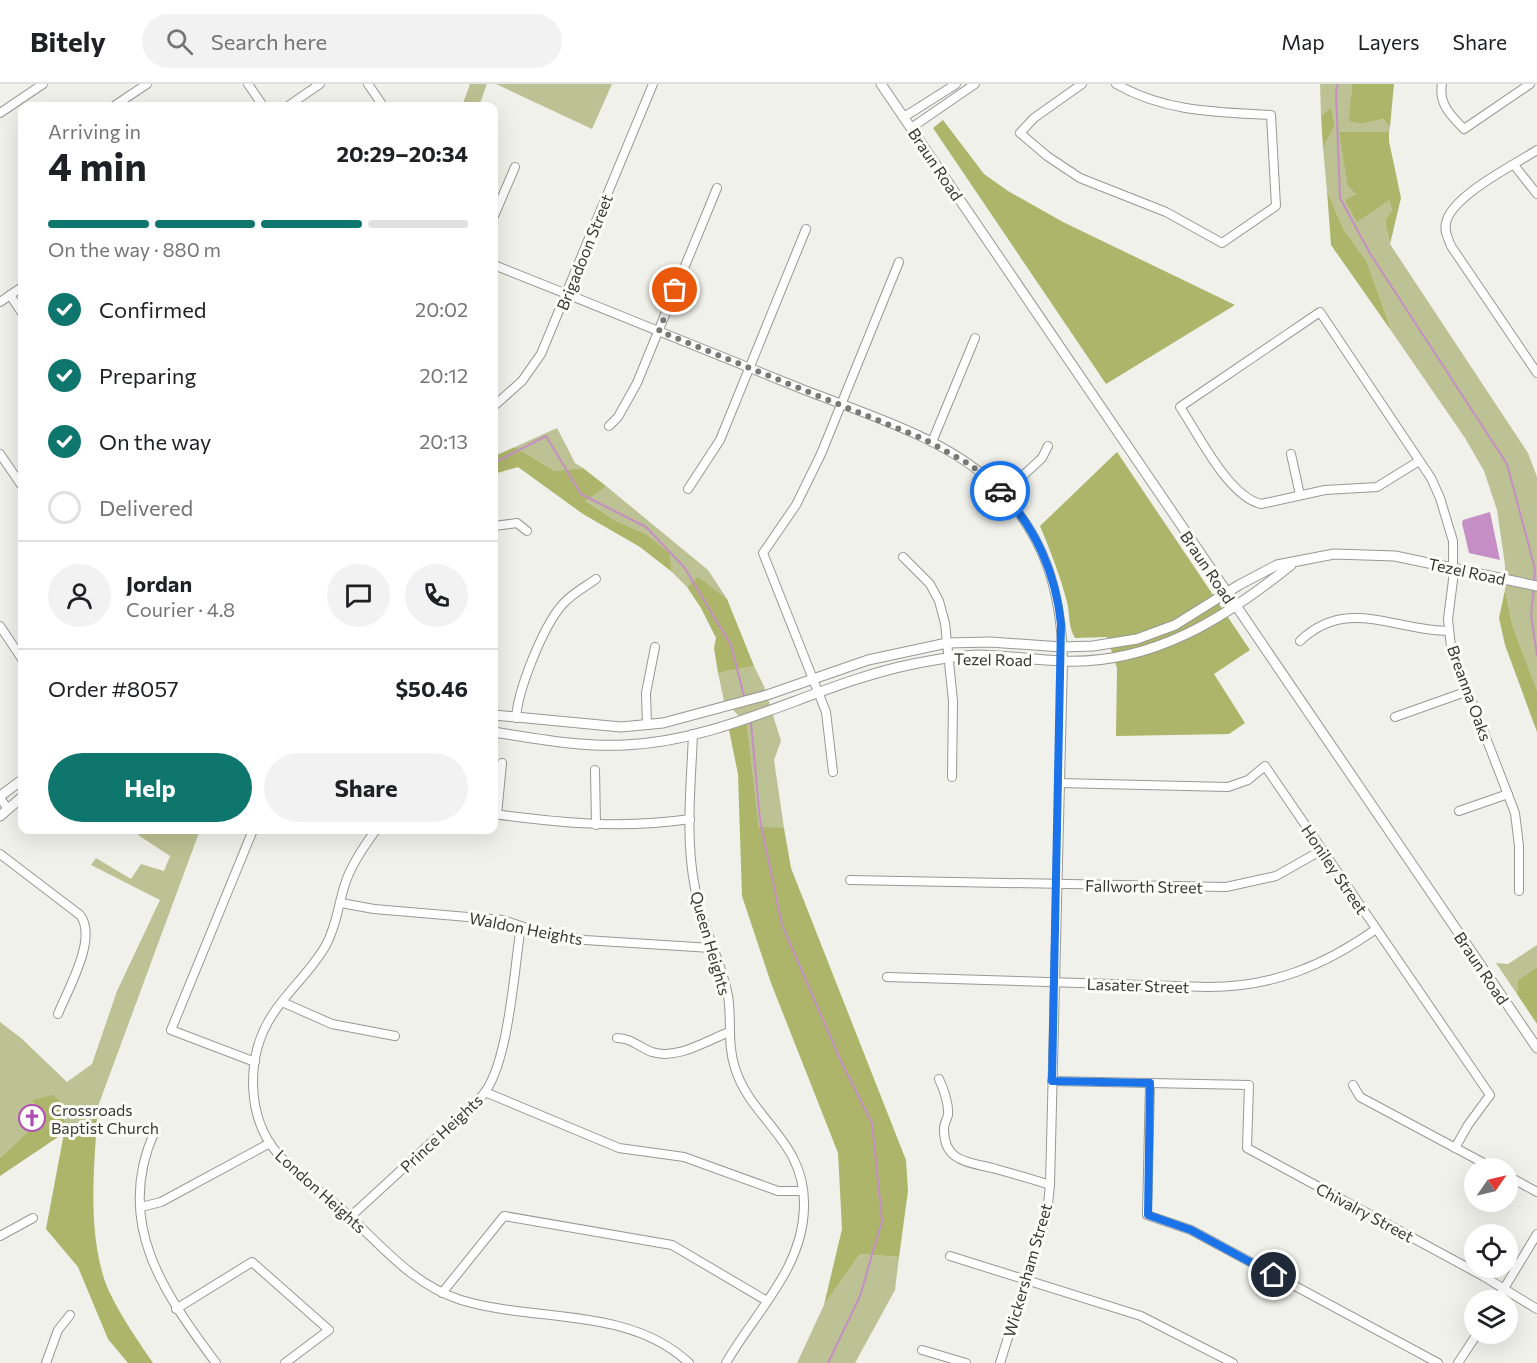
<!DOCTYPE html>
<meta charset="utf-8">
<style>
:root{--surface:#fff;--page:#f2f2f2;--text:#202124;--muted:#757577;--line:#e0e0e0;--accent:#0f766e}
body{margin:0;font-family:Commissioner,sans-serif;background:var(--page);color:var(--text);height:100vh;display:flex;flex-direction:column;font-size:22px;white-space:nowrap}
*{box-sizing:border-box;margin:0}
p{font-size:20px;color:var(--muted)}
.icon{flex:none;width:33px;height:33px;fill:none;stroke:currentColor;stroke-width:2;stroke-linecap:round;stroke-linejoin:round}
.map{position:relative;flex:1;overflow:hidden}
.drawer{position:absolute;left:18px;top:18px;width:480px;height:732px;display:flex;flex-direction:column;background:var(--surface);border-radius:12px;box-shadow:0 6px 24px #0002}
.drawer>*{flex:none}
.needle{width:39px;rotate:56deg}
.buttons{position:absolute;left:1464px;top:1074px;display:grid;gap:12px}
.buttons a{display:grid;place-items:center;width:54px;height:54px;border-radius:50%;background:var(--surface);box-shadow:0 6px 24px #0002;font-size:30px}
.pin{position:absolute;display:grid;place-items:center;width:51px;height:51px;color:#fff;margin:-26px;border:3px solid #fff;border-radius:50%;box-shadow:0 2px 6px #0007}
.courier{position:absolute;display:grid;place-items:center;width:60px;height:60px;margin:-30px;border:4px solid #1a73e8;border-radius:50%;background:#fff;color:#222;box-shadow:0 2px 8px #0007}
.head em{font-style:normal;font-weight:700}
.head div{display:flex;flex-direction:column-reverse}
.head{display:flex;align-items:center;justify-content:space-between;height:102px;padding:0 30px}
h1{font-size:39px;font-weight:700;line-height:45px}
.bar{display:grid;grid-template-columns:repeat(4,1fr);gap:9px 6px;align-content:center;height:72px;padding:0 30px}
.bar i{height:8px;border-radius:4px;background:var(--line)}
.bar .active{background:var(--accent)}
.bar p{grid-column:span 4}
.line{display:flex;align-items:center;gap:15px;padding:0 30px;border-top:2px solid var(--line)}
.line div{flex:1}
.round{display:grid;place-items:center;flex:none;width:63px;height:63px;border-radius:32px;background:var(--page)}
ol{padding:0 30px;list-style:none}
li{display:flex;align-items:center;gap:18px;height:66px}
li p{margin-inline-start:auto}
li .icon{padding:6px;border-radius:50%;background:var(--accent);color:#fff;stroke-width:4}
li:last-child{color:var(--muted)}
li i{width:33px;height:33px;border:3px solid var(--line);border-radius:50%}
.primary-button{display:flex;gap:12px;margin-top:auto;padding:12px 30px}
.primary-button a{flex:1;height:69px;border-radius:36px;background:var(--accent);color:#fff;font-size:24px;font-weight:700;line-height:69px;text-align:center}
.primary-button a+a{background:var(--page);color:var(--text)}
header{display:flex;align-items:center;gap:36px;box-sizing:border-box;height:84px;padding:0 30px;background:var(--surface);border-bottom:2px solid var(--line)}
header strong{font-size:28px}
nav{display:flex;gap:33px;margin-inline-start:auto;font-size:21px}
.search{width:420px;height:54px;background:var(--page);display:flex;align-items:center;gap:15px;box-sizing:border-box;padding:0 21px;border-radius:33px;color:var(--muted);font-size:22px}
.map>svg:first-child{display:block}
.green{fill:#bcc293}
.forest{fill:#adb56a}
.water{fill:#c58fc6}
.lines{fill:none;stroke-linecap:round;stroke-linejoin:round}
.stream{stroke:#c58fc6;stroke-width:2}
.minor-casing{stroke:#989993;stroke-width:10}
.major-casing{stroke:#989993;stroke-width:11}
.minor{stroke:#fff;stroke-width:8}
.major{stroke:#fff;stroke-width:9}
.done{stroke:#787875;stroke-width:6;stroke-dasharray:0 10.8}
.route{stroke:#1a73e8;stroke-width:8}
.labels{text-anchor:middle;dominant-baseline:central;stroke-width:6;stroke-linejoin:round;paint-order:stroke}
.street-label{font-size:16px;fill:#373735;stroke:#fefef8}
.poi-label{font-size:16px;fill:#373735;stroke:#fefef8;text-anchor:start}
</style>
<header>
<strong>Bitely</strong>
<div class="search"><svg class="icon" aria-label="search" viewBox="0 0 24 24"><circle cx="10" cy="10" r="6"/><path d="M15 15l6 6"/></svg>Search here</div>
<nav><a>Map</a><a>Layers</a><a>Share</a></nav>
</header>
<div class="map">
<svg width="1537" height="1279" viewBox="0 0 1537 1279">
<rect width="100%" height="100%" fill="#f0f1eb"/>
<g class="green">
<polygon points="470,0 487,0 479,22 462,22"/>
<polygon points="496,0 612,0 592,45"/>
<polygon points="1320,0 1352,0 1350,37 1361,40 1383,35 1390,43 1389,48 1339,49 1356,110 1346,116 1389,116 1392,126 1385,136 1390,160 1528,369 1537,393 1537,606 1513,543 1505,506 1505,481 1497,426 1484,387 1465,354 1392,248 1367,178 1344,146 1327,107 1323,64 1335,40 1331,25 1321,32"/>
<polygon points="557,344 575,379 583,384 555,387 515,363"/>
<polygon points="606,402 708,486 727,515 698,494 687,503 672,488 668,469 646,450 616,437 585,416"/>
<polygon points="754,582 764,602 781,657 774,676 784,744 759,744 747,640 724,617 718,589"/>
<polygon points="147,746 200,746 90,1044 65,1049 32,1016 44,1034 0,1074 0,938 21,954 67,998 92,980 117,907 160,816 91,781 96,774 131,795 141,780 164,787 170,772 138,751"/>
<polygon points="1537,861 1537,883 1518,896 1517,910 1496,879 1508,880"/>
<polygon points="860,1170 899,1173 895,1206 855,1279 797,1279 824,1221"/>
</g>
<g class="forest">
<polygon points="1352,0 1394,0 1390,43 1383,35 1361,40 1349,37"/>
<polygon points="1331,24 1335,41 1323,64 1321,32"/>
<polygon points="943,36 984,90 1008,107 1063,138 1235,221 1106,300 933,44"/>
<polygon points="1339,48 1389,48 1389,57 1401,114 1390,160 1385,136 1392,126 1389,116 1357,138 1345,116 1356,110 1348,102"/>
<polygon points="1327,107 1344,146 1367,178 1392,248 1331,161"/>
<polygon points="515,363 555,387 583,384 606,402 586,417 616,437 646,450 669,469 672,488 640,463 583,430 518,383 494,390 494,372"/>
<path d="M1117 368 1250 566 1214 590 1245 639 1229 650 1116 652 1117 584 1107 553 1075 554C1068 543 1070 530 1067 518 1060 491 1050 466 1040 442Z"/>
<polygon points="698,493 727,515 754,582 718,589 714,564 716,554 701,524 687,503"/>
<polygon points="1505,506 1513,543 1537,606 1537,648 1505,561 1499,534"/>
<polygon points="747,640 759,743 784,744 791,784 906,1076 908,1107 899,1173 860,1170 824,1221 842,1145 838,1069 771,899 742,812 738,690 729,646"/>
<polygon points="1537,883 1537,940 1517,910 1518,896"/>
<path d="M53 1011 62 1019 65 1048 90 1044 98 1020C95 1076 87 1136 103 1191 110 1217 137 1255 153 1279H128L108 1255 78 1183 46 1145 64 1049 0 1092V1074L43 1034 32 1016Z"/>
</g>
<polygon class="water" points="1490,428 1500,476 1469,469 1462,439 1463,436"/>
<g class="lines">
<g class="stream">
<polyline points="1338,0 1336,7 1340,114 1371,171 1507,380 1535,485 1534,497"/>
<polyline points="494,379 546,352 581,410 646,443 684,483 731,561 744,612"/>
<polyline points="1534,503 1531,531 1537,571"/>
<polyline points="751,639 760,736 782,841 840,975 872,1039 882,1137 860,1212 828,1279"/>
</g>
<defs>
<g id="minor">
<polyline points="248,0 263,22"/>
<polyline points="368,0 383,22"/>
<path d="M1082 0 1034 34 1020 49 1047 72 1080 94 1166 128 1222 159 1276 122 1271 31C1216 28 1165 28 1116 0"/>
<path d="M1442 0C1438 19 1451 32 1464 45L1530 0"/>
<polyline points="114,22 147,0"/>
<polyline points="288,22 320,0"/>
<polyline points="0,29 43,0"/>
<polyline points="904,33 956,0"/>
<polyline points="911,44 975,0"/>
<path d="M1537 66C1514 81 1451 112 1446 139 1444 147 1448 154 1451 162L1537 289"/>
<polyline points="1514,81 1537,110"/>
<polyline points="494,132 515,83"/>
<path d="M494 181C595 221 695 262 797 303 857 327 945 353 991 398 1045 449 1061 506 1063 577L1050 1101 1047 1129 1000 1279"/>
<polyline points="10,211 22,229"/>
<polyline points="0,218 22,203"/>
<polyline points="494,322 522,297 541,270 653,0"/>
<polyline points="609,342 618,333 637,299 717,104"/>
<polyline points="932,358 975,254"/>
<polyline points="0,370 22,402"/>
<polyline points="1291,370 1300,411"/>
<path d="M1419 377 1377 403 1325 406 1261 420C1228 412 1199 351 1180 323L1320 228 1431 394 1440 414 1453 457V496L1448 535 1451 563 1515 729 1519 762V807"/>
<polyline points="688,405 720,356 806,145"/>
<polyline points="1003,410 1042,374 1048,362"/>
<polyline points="494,442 517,439 527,447"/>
<polyline points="903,473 930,500 939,517 945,539 953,617 952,693"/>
<polyline points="0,542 22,575"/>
<path d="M1300 557C1347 512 1394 547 1449 547"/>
<polyline points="1395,633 1468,607"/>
<path d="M516 634C518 605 543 543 562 521 571 510 585 503 596 495"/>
<polyline points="647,641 646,609 655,563"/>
<path d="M693 650C691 701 685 754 695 804 701 842 721 875 728 912 732 936 727 960 735 984 751 1036 806 1057 804 1123 803 1185 755 1228 726 1279"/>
<polyline points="595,686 596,741"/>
<polyline points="833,688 826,628 763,469 796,421 821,370 899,178"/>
<polyline points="1059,699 1228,703 1248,696 1265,682 1490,1011 1468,1041 1455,1064"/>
<polyline points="0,714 8,725"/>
<polyline points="1459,727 1508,710"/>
<path d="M494 730C560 739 623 745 690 735"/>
<polyline points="497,731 502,679"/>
<polyline points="253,746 171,946 255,978"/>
<path d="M376 746C364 762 351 781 345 800 338 821 337 841 326 861 311 888 287 907 271 933 246 973 246 1033 278 1070 298 1093 324 1109 346 1129 382 1162 413 1201 461 1216 537 1239 628 1222 689 1279"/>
<path d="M0 770 80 831C98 854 68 905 58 930"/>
<polyline points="850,796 1226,803 1276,792 1322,766"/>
<polyline points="341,819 374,825 503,836 542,849 585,856 711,864"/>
<path d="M887 893 1208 903C1272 903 1324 882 1376 845"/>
<polyline points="282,918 332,940 395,952"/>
<path d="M617 954C631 954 639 963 652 968 677 976 706 957 729 948"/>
<path d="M939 995C944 1006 949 1019 948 1031 947 1035 944 1040 944 1044 943 1080 972 1078 996 1085 1014 1090 1032 1095 1050 1101"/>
<polyline points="1052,997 1249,1001 1247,1064 1483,1192 1537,1225"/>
<polyline points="1150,999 1147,1131 1191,1146 1438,1279"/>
<polyline points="1353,1001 1360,1013 1493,1084"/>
<polyline points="485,1008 619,1064 684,1073 778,1107 803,1107"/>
<path d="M154 1049C114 1139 164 1209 216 1279"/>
<polyline points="1508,1092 1537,1108"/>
<polyline points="141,1123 161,1118 270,1059"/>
<path d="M350 1133 482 1012C509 981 514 885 521 842"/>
<polyline points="0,1152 33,1134"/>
<polyline points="950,1172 1141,1232 1233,1279"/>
<polyline points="442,1209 504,1132 672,1161 767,1217"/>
<polyline points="1497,1216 1537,1150"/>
<polyline points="176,1225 252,1178 329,1246 285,1279"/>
<polyline points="922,1266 966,1279"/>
<polyline points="46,1279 58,1246 70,1231"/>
<polyline points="1458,1279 1477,1250"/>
</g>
<g id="major">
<polyline points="881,0 1537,964"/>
<polyline points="494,631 621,643 663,639 767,611 868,576 947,559 990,558 1062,563 1093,562 1137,555 1175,541 1239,501 1277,481 1334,470 1395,472 1537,502"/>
<path d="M494 648C537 655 581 663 625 661 725 657 815 600 913 580 933 576 954 572 976 571 1004 571 1033 576 1062 577 1151 581 1224 535 1291 481"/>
<polyline points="0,712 22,696"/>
<polyline points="0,732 22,713"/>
</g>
</defs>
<use href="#minor" class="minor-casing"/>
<use href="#major" class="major-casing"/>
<use href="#minor" class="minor"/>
<use href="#major" class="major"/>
</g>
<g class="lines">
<polyline class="done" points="675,206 659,247 924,355 971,381 1000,407"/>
<path class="route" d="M1000 407C1036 443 1056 491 1061 540L1052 997 1150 999 1148 1131 1191 1146 1274 1191"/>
</g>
<defs>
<symbol id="church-ring" viewBox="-11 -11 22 22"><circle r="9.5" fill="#fefef8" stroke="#b14eb5" stroke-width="1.5"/><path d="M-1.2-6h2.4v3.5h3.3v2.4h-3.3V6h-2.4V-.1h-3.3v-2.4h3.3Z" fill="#b14eb5"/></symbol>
</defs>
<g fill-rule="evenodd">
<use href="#church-ring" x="17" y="1019" width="30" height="30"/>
</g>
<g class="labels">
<g class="street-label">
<text transform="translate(936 80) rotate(56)">Braun Road</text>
<text transform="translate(584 168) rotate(-68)">Brigadoon Street</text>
<text transform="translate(1208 483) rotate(56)">Braun Road</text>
<text transform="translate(1467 487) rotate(12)">Tezel Road</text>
<text transform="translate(993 575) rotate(1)">Tezel Road</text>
<text transform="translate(1470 609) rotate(70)">Breanna Oaks</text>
<text transform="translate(1335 785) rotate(56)">Honiley Street</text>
<text transform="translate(1144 802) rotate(1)">Fallworth Street</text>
<text transform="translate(526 844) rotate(11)">Waldon Heights</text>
<text transform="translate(711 859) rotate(74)">Queen Heights</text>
<text transform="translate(1482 884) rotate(56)">Braun Road</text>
<text transform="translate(1138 901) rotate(2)">Lasater Street</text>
<text transform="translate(441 1049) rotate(-43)">Prince Heights</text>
<text transform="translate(321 1107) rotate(42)">London Heights</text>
<text transform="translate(1365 1128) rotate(28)">Chivalry Street</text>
<text transform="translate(1027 1186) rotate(-74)">Wickersham Street</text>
</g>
<g class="poi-label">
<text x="51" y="1025">Crossroads<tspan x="51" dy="18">Baptist Church</tspan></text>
</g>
</g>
</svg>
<div class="buttons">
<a><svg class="needle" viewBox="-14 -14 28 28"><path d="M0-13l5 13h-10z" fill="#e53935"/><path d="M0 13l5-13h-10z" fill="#757577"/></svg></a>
<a><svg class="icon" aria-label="locate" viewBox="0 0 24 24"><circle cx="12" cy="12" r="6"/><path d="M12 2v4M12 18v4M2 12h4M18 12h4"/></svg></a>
<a><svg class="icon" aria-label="layers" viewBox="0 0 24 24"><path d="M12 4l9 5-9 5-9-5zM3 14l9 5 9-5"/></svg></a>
</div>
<div class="pin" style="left:675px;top:206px;background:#ea580c"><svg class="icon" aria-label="bag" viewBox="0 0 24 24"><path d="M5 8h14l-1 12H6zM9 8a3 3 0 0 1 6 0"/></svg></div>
<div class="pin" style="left:1274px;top:1191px;background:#1f2937"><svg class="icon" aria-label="home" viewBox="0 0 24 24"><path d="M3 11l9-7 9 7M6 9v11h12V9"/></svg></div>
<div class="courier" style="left:1000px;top:407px"><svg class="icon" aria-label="car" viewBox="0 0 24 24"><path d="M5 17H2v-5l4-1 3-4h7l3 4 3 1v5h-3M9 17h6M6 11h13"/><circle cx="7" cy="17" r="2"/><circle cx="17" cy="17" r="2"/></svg></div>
<section class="drawer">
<div class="head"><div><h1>4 min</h1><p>Arriving in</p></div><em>20:29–20:34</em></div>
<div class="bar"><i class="active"></i><i class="active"></i><i class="active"></i><i></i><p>On the way · 880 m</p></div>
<ol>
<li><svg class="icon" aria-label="check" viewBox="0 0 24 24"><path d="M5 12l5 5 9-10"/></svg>Confirmed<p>20:02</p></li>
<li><svg class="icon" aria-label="check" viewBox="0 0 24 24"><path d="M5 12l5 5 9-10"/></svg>Preparing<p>20:12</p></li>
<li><svg class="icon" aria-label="check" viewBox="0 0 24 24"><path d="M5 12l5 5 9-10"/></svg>On the way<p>20:13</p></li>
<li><i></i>Delivered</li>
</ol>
<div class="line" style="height:108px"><a class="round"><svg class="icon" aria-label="person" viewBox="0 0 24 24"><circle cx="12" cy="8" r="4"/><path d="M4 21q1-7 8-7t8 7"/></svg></a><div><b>Jordan</b><p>Courier · 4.8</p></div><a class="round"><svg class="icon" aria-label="chat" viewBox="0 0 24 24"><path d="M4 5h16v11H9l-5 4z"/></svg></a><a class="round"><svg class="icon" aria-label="phone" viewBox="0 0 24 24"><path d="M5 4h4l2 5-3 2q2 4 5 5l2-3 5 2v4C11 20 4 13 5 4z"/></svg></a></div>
<div class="line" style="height:78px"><div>Order #8057</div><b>$50.46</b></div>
<div class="primary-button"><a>Help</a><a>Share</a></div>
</section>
</div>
